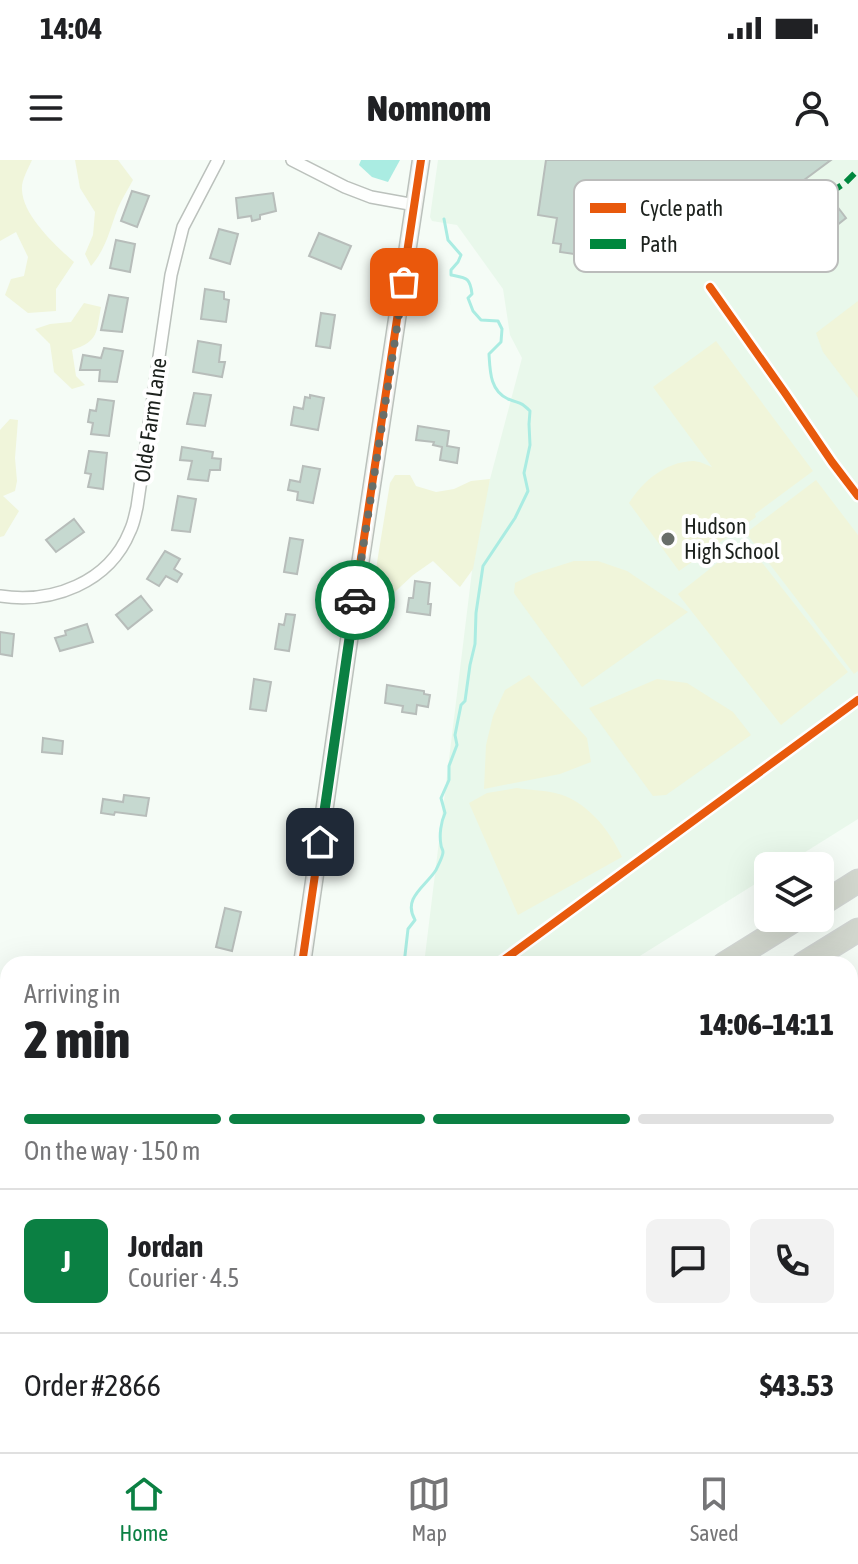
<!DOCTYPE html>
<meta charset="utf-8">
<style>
:root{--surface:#fff;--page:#f2f2f2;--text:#202124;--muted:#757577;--line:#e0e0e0;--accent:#0b8043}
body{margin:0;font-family:"Asap Condensed",sans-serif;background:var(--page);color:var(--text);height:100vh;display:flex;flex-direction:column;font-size:30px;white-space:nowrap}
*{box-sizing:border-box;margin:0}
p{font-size:26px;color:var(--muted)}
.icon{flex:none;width:44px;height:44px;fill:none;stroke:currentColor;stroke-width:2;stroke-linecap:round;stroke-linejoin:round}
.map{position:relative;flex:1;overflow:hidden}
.sheet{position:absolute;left:0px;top:796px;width:858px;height:496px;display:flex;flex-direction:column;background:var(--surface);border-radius:24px 24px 0 0;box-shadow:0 8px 32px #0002}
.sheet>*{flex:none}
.controls{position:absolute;left:754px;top:692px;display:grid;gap:16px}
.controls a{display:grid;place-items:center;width:80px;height:80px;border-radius:12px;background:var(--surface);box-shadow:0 8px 32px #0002;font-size:40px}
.pin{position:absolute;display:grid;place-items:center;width:68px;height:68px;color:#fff;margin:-34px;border-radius:16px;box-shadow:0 4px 12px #0006}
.courier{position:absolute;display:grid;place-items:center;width:80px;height:80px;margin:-40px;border:6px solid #0b8043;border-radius:50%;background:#fff;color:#222;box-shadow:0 2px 10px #0007}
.overview em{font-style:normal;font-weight:800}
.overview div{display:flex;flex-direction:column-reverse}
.overview{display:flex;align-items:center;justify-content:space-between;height:136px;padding:0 24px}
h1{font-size:52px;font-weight:800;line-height:60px}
.bar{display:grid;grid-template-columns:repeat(4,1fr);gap:12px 8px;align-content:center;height:96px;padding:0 24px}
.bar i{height:10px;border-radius:6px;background:var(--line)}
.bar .selected{background:var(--accent)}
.bar p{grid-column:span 4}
.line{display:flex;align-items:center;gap:20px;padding:0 24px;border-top:2px solid var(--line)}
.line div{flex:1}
.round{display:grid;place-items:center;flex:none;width:84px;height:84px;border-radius:12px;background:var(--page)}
.status{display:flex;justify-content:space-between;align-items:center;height:56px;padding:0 40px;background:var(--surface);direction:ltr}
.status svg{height:22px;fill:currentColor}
header{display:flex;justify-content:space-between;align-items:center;height:104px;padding:0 24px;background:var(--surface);font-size:36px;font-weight:800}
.tabs{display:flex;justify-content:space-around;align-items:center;height:112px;border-top:2px solid var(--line);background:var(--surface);font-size:22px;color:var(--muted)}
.tabs a{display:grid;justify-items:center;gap:4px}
.tabs .selected{color:var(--accent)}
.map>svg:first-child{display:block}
.built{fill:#e9f8eb}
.green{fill:#f0f5da}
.water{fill:#aaece2}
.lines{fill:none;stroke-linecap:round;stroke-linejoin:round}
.stream{stroke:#aaece2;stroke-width:3}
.building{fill:#c6d9d0;stroke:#b7bdba;stroke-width:2}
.street-casing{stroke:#bbc1bc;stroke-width:14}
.secondary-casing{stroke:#bbc1bc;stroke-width:19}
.highway-casing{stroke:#d2d6d3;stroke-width:25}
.street{stroke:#fefffe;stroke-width:11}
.secondary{stroke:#f1f3ef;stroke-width:16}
.highway{stroke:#d2d7ce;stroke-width:22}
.quiet{stroke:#00873e;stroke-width:6;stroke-dasharray:12 6;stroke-linecap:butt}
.cycleway-casing{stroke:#fff;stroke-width:13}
.cycleway{stroke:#e8590c;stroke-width:8}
.done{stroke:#686e69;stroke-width:8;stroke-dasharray:0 14.4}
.route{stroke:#0b8043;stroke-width:10}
.poi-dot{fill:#686e69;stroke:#fff;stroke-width:3}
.labels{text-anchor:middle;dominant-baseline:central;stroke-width:8;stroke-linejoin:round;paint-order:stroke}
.street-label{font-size:22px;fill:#1c211d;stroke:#fff}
.poi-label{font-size:22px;fill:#1c211d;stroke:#fff;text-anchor:start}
.key{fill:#fff;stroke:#bbbcbb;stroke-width:2}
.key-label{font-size:22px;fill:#1c211d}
</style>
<div class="status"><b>14:04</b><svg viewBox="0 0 49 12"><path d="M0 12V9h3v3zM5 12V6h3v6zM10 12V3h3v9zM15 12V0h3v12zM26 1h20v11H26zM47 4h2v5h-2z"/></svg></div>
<header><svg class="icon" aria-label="menu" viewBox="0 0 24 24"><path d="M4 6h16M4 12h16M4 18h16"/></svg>Nomnom<svg class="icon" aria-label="person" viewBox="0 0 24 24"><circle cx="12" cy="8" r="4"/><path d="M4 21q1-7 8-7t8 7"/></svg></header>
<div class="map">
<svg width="858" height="1292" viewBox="0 0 858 1292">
<rect width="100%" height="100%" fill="#f5fcf6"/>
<polygon class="built" points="438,0 858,0 858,659 783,706 768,706 768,716 627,804 424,804 472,411 485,338 522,198 510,175 503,129 457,65 432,61 430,57"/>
<g class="green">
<path d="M0 0H32C28 9 21 21 22 30 23 56 56 86 74 102L56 129V151L28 153 5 135 11 119 24 116 28 97 16 72 0 81Z"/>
<path d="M75 0H118L133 20C128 29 122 39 118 48 109 71 107 87 91 106L85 94 93 75 95 52 80 28Z"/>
<polygon points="858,141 858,238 823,192 816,173"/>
<path d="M84 143 101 147C96 173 99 181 72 190L76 216 85 225 72 229 54 212 50 184 35 169 50 164 71 162Z"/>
<path d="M716 181 813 311 755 354 756 357 679 411 629 343C643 321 665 302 693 301 699 301 707 305 712 307L653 227Z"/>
<polygon points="10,259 18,260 15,298 17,321 15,331 3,336 19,351 4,376 0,377 0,270"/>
<polygon points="395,315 410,315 416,326 436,332 454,329 471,321 490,319 473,409 460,427 433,401 413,415 384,442 373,427 390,323"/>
<polygon points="816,320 858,375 858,511 854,514 746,373"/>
<polygon points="745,381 848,512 781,565 678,434"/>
<polygon points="574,401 598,401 627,411 688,452 582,527 514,433 515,423 533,414"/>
<polygon points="529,515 587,578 591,602 560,614 484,629 486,585 493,556 505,530"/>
<polygon points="657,519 687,523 733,552 751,575 666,635 653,636 589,548"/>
<path d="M517 628C529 630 543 630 555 633 586 640 609 669 622 697L518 755 469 643 487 633Z"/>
<polygon points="858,819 858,942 850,945 850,824"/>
<polygon points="0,981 8,982 8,1067 0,1079"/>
<polygon points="74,1284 211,1284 209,1292 61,1292"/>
</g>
<polygon class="water" points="361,0 400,0 388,22 372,17 359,5"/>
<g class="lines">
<path class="stream" d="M404 804 408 769 415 760C402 738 426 726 436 710 438 705 443 697 443 692 443 689 441 688 441 685 439 675 441 662 445 653L441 638 449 620V606L457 585 455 575 461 545 465 541 470 505 475 484 476 453 483 406 515 358 528 331 524 313 530 285 529 264 530 251C520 241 520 244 508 239 490 231 490 211 489 194L501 182 502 169 498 161 481 160 473 151 468 138 472 134C470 117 466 118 451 115V110L458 102 461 95 448 80 444 59"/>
</g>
<g class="building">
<polygon points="546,0 831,0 788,32 790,35 752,63 730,34 666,23 658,60 651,59 649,71 629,68 626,93 617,92 616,100 560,92 561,84 553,83 557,58 538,55"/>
<polygon points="132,31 149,36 137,67 121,61"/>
<polygon points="273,33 276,51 260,55 260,59 252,61 251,56 238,58 236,38"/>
<polygon points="830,37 846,58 826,74 829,77 816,86 813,83 787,102 772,82 796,63 793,58 806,48 809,53"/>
<polygon points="219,69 238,74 230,104 210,98"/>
<polygon points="319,73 351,86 341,109 309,96"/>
<polygon points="116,80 135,84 130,112 110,108"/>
<polygon points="205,129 224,132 224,139 229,140 226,162 201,159"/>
<polygon points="109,135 128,138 122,172 101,170"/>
<polygon points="321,153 335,155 330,188 316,186"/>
<polygon points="198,181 221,185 219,202 225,202 222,217 193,212"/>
<polygon points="104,188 123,191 117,222 99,221 100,210 80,210 83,195 101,198"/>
<polygon points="194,233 211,235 205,266 187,264"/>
<polygon points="310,235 324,238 318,270 291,265 294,247 303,249 305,237 310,238"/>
<polygon points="98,239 114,241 109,276 91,274 93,263 88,262 90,250 96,251"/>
<polygon points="418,266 449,271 447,286 459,288 457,303 440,300 442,287 433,285 434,282 416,280"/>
<polygon points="182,287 213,292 212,298 221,299 220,310 210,310 208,321 188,319 192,301 180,300"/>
<polygon points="89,291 107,293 103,329 88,327 91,314 85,313"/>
<polygon points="303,306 320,309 313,343 297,340 298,332 288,330 290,320 300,322"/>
<polygon points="178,336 196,339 190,372 172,370"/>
<polygon points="74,359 84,372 56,392 46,380"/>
<polygon points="290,378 303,380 297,414 284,412"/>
<polygon points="165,391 180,399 174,409 182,414 177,422 166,416 159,426 147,419"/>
<polygon points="415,421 430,423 428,444 431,444 430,455 407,452 409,438 413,438"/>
<polygon points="141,436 152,450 128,469 116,455"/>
<polygon points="286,454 295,455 289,491 275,489 279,464 284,465"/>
<polygon points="87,464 93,482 60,491 55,478 66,475 65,471"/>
<polygon points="0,472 14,474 12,496 0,494"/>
<polygon points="254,519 271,522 266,551 250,549"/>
<polygon points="387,525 424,531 424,534 430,535 428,547 417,545 416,554 402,552 403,546 385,543"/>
<polygon points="43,578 63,581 62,594 42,592"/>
<polygon points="124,635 149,638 146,656 115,652 114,655 101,653 103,639 123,642"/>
<polygon points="225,748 241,752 232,791 216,787"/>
</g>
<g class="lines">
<defs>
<g id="street">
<polyline points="292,0 345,27 371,37 415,45"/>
<path d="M0 436C52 444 109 423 130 371 134 363 135 355 137 347L171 115 183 67 218 0"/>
<polyline points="0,859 8,860"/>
<polyline points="850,1022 858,1017"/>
<polyline points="850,1256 858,1257"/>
<polyline points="494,1292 499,1284"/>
<polyline points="768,1292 769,1284"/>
</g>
<g id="secondary">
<polyline points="302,804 361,398 421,0"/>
<polyline points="231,1292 233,1284"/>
</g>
<g id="highway">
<polyline points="820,745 858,721"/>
<polyline points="724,804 798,758"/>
<polyline points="803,804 858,770"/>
<polyline points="0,1242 8,1237"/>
<polyline points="0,1290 10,1284"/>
</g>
</defs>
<use href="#street" class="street-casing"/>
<use href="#secondary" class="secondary-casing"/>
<use href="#highway" class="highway-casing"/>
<use href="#street" class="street"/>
<use href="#secondary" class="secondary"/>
<use href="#highway" class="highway"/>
<g class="quiet">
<polyline points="801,52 845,23 858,10"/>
<polyline points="850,854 858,849"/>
</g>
<defs>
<g id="cycleway">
<polyline points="710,127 785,233 832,302 858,336"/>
<polyline points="302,804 361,398 421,0"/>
<polyline points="498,804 858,540"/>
</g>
</defs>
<use href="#cycleway" class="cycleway-casing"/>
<use href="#cycleway" class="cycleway"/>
</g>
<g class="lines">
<polyline class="done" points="355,440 404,122"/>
<polyline class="route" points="320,682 355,440"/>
</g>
<circle class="poi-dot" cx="668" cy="379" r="8"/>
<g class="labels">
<g class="street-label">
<text transform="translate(150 260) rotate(-82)">Olde Farm Lane</text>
</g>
<g class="poi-label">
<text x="684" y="366">Hudson<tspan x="684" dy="25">High School</tspan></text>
</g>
</g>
<rect x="574" y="20" width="264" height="92" rx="12" class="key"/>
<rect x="590" y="43" width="36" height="10" fill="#e8590c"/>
<rect x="590" y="79" width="36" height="10" fill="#00873e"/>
<g class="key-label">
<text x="640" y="56">Cycle path</text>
<text x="640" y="92">Path</text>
</g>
</svg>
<div class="controls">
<a><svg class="icon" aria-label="layers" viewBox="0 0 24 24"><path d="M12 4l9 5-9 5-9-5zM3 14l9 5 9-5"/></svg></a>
</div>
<div class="pin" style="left:404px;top:122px;background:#ea580c"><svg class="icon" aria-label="bag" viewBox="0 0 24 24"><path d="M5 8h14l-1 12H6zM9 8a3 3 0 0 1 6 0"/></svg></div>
<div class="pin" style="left:320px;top:682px;background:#1f2937"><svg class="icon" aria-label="home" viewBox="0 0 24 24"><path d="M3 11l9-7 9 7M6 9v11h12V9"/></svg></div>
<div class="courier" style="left:355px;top:440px"><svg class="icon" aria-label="car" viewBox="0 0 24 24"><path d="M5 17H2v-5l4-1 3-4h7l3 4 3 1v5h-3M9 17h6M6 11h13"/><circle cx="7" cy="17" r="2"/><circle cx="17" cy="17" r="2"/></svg></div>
<section class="sheet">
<div class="overview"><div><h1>2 min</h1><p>Arriving in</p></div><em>14:06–14:11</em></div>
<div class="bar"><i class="selected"></i><i class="selected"></i><i class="selected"></i><i></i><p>On the way · 150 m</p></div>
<div class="line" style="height:144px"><b class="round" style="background:var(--accent);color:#fff">J</b><div><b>Jordan</b><p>Courier · 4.5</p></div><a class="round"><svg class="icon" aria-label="chat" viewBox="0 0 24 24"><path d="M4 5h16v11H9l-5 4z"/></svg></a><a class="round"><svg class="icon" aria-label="phone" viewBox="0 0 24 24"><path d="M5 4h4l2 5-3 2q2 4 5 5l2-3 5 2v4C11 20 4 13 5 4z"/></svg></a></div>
<div class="line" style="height:104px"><div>Order #2866</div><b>$43.53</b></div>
</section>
</div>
<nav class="tabs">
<a class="selected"><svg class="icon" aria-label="home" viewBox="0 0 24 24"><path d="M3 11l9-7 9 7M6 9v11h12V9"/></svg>Home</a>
<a><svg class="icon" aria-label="map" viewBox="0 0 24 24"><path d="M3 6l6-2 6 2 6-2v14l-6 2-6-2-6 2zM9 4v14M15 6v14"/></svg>Map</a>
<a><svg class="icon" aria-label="saved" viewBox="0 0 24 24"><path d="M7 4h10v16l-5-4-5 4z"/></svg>Saved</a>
</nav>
